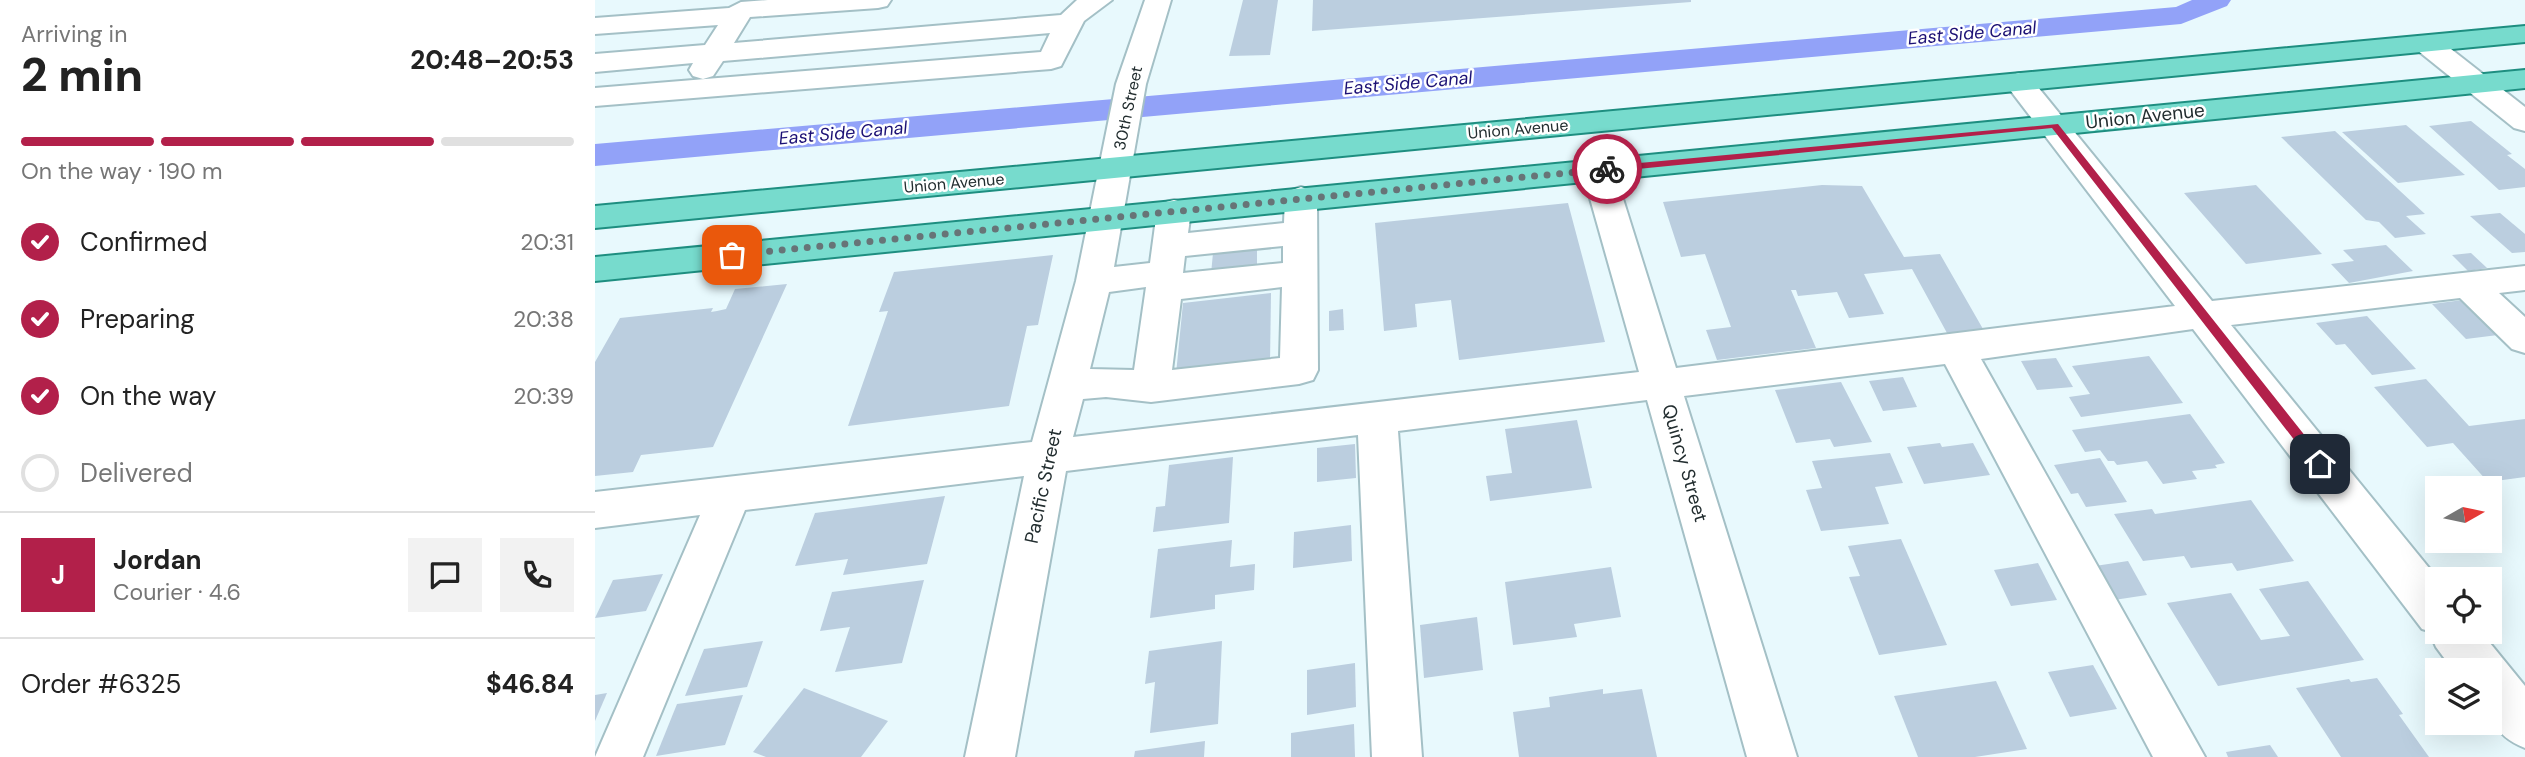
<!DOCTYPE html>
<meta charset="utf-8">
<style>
:root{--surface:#fff;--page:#f2f2f2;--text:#222;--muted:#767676;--line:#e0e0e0;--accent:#b2204a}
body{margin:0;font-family:"DM Sans",sans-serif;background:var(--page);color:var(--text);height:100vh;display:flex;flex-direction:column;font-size:26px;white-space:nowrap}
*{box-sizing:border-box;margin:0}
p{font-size:23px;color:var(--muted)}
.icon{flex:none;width:38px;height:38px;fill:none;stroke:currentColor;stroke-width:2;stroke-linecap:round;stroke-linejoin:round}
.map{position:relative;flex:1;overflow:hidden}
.side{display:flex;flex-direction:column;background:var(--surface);width:595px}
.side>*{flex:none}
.needle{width:46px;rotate:81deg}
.fabs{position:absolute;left:1830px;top:476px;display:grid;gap:14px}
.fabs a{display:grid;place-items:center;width:77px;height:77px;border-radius:0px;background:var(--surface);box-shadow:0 7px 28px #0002;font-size:35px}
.pin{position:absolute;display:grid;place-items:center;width:60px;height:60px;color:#fff;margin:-30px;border-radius:14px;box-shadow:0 4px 10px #0006}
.courier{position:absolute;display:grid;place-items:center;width:70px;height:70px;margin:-35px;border:5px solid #b2204a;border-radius:50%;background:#fff;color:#222;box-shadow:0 2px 9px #0007}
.head em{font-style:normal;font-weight:800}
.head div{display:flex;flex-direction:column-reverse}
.head{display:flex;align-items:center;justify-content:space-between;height:119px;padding:0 21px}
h1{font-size:46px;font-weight:800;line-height:52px}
.bar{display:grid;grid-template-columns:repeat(4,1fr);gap:10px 7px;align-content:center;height:84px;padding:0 21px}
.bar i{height:9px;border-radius:5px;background:var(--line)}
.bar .current{background:var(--accent)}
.bar p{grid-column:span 4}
.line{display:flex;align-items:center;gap:18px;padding:0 21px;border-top:2px solid var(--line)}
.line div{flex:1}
.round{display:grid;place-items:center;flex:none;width:74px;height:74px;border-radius:0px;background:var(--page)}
ol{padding:0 21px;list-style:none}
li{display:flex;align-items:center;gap:21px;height:77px}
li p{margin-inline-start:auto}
li .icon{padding:7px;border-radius:50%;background:var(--accent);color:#fff;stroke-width:4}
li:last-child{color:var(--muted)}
li i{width:38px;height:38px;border:4px solid var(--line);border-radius:50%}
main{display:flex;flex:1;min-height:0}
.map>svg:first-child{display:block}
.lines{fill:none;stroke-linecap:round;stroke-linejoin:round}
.canal{fill:#92a2f8;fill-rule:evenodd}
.building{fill:#bbcedf}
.minor-casing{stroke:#a4c0c6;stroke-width:4}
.major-casing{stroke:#1e8e80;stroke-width:4}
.minor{fill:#fff;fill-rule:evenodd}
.major{fill:#77dbcd;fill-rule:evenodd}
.route{fill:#b2204a}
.done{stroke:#677477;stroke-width:7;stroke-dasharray:0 12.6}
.labels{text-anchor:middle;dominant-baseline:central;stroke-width:5;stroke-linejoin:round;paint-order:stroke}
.far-street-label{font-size:16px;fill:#222d2f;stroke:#fff}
.far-water-label{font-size:18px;font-style:italic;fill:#1c1175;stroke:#fff}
.street-label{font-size:19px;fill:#222d2f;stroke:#fff}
</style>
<main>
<section class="side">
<div class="head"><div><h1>2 min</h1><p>Arriving in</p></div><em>20:48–20:53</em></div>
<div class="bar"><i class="current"></i><i class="current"></i><i class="current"></i><i></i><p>On the way · 190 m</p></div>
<ol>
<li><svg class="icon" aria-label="check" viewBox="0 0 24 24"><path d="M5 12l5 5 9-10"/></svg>Confirmed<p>20:31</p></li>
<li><svg class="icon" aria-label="check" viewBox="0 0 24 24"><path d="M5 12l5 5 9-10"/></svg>Preparing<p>20:38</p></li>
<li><svg class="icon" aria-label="check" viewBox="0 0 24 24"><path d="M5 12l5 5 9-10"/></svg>On the way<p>20:39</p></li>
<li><i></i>Delivered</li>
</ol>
<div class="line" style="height:126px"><b class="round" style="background:var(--accent);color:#fff">J</b><div><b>Jordan</b><p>Courier · 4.6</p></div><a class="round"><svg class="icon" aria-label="chat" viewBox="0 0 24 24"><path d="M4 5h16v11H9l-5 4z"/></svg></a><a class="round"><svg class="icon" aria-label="phone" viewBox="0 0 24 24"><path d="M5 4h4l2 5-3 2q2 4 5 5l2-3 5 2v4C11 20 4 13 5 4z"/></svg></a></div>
<div class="line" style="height:91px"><div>Order #6325</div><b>$46.84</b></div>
</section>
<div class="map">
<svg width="1930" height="757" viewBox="0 0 1930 757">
<rect width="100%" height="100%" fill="#e8f9fd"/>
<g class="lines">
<polygon class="canal" points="1597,0 1636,0 1632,6 1586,24 0,166 0,144 1581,7"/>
</g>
<g class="building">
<polygon points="648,0 683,0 675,55 634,56"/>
<polygon points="718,0 1096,0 1096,2 717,31"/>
<polygon points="1876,121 1917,154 1912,155 1930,169 1930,187 1904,190 1834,126"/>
<polygon points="1811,125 1870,175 1803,183 1747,132"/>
<polygon points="1740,131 1830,214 1811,216 1831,234 1800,238 1784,222 1771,220 1686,137"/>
<polygon points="1227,185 1267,186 1309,257 1345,254 1388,329 1352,333 1317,269 1269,274 1289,314 1254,318 1242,292 1203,296 1201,290 1196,290 1221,348 1122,360 1111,330 1136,327 1110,254 1086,257 1068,202"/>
<polygon points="1661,185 1727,254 1651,264 1589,193"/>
<polygon points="973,203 1010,342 864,360 856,300 820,304 822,327 789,331 780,223"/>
<polygon points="1905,213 1930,234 1930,252 1917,253 1875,216"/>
<polygon points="1791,245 1818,271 1754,283 1736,264 1759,261 1748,250"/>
<polygon points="662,248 662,269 616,274 618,253"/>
<polygon points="1876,253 1892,268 1873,271 1857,255"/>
<polygon points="458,255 443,325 432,326 414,406 253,426 293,311 284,312 299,272"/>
<polygon points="192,284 118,447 46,455 38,472 0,476 0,362 25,318 118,308 116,312 122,311 131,309 140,289"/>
<polygon points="676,293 675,363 581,374 588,303"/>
<polygon points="1868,300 1903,335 1871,339 1837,304"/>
<polygon points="748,309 749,330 734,331 734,311"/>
<polygon points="1772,316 1821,369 1777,375 1750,344 1741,345 1721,323"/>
<polygon points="1554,356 1588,403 1486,417 1474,397 1495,394 1477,366"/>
<polygon points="1461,358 1478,387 1442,390 1426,361"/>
<polygon points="1308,377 1322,407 1288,411 1274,381"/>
<polygon points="1831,379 1874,426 1930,419 1930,477 1893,482 1858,443 1832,447 1779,387"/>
<polygon points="1246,382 1277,442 1239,447 1235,439 1201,443 1180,390"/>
<polygon points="1595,414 1630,463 1620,465 1622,468 1597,471 1602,479 1568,484 1552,461 1522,465 1519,461 1513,461 1505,450 1490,452 1477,430"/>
<polygon points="982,420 997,488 895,501 891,476 917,473 910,429"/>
<polygon points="1345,443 1347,447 1378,443 1395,475 1329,484 1312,447"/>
<polygon points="760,444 761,478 722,482 722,448"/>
<polygon points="1295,453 1308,483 1280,487 1294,524 1226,531 1211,490 1227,488 1217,461"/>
<polygon points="638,457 634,523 558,532 561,507 570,506 574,465"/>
<polygon points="1505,458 1532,502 1491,507 1483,493 1476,494 1459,465"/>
<polygon points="350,496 332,564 248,575 253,559 200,566 220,513"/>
<polygon points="1656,500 1699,561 1642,571 1637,563 1596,568 1589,556 1548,561 1519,514 1557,509 1560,514"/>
<polygon points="756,525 757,561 698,568 699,532"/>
<polygon points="1306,539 1352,645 1284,655 1254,577 1265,576 1253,546"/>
<polygon points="637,540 635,567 660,564 659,590 620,595 620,609 555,618 563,549"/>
<polygon points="1533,561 1552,595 1519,600 1500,566"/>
<polygon points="1443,563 1462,600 1416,606 1399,570"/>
<polygon points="1016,567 1026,617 979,624 982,637 918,645 910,582"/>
<polygon points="68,574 51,611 0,618 18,580"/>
<polygon points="329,580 307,663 240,672 255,627 225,631 237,592"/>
<polygon points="1713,581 1769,660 1623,686 1572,603 1636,593 1666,640 1695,636 1664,589"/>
<polygon points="882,617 888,670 829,678 825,625"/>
<polygon points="168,641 152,687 90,696 109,649"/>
<polygon points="627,641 623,724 555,733 560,682 550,684 554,651"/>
<polygon points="760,663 761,707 712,715 712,670"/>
<polygon points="1498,665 1522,709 1475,717 1453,672"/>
<polygon points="1782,678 1808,714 1804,715 1834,757 1746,757 1701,688 1754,679 1756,682"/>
<polygon points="1401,681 1432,749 1380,757 1323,757 1299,696"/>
<polygon points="209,688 293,721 266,757 171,757 158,752"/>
<polygon points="1008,689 1008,694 1047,689 1062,757 924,757 918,712 955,707 954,697"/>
<polygon points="12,693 0,721 0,695"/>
<polygon points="148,695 130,745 61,756 82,704"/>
<polygon points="759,724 760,757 696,757 696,733"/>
<polygon points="610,741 609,757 539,757 540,751"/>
<polygon points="1675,745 1683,757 1633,757 1631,752"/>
</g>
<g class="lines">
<defs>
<g id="minor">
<polygon points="173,0 296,0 292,6 283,8 155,17 139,43 466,15 482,0 517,0 489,21 466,66 456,69 0,106 0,88 446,52 455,33 128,61 118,76 108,79 98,76 94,70 98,63 0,72 0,54 110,45 123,25 0,34 0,18 134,8 146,2"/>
<path d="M550 0H576L551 84 519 267 555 263 562 211 567 203 579 200 591 203 596 211 593 233 689 223 690 198 694 191 706 187 718 191 722 198 723 370 718 380 704 384 556 402 511 397 488 399 478 437 1044 372 987 170 992 163 1003 160 1014 163 1019 170 1081 368 1580 306 1409 82 1414 76 1424 73 1434 76 1617 301 1930 266V290L1904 293 1930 317V353L1917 349 1865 298 1636 325 1843 579V632H1886L1930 686V748C1890 732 1895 708 1895 670H1858L1841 647 1834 631 1827 629 1598 329 1386 359 1610 757H1558L1350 364 1089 396 1202 757H1152L1052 400 803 431 827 757H777L763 435 471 471 420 757H370L429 476 150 510 48 757H0L105 515 0 528V492L437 442 481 281 521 84ZM688 246V263L588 273 590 256ZM551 287 539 370 495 369 514 292ZM687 287 685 358 577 370 586 299Z"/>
<polygon points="1832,36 1842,38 1930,107 1930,131 1919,128 1822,50 1818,44 1822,38"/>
</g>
<g id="major">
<polygon points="1930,26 1930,42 0,228 0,206"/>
<polygon points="1930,70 1930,88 0,281 0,257"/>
</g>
</defs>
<use href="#minor" class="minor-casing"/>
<use href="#major" class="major-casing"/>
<use href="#minor" class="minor"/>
<use href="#major" class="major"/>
</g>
<polygon class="route" points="1463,124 1730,461 1730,468 1721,468 1457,128 1012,172 1008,169 1012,166"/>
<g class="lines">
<polyline class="done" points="137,255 1012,169"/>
</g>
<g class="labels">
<g class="far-street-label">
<text transform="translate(533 108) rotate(-78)">30th Street</text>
<text transform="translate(923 129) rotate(-5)">Union Avenue</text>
<text transform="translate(359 183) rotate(-5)">Union Avenue</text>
</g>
<g class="far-water-label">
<text transform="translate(1377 33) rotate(-5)">East Side Canal</text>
<text transform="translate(813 83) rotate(-5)">East Side Canal</text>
<text transform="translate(248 133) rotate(-5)">East Side Canal</text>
</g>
<g class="street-label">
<text transform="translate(1550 116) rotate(-6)">Union Avenue</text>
<text transform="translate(1090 463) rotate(74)">Quincy Street</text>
<text transform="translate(448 486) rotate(-78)">Pacific Street</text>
</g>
</g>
</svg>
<div class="fabs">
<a><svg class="needle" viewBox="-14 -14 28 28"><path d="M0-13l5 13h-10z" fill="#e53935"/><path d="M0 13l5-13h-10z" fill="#767676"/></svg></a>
<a><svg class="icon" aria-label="locate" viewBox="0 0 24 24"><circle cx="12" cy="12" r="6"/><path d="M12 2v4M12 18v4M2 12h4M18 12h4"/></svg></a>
<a><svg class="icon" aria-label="layers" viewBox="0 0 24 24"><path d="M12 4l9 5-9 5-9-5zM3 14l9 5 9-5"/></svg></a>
</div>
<div class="pin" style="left:137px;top:255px;background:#ea580c"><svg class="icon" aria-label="bag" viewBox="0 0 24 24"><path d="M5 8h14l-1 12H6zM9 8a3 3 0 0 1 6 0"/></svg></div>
<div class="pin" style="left:1725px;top:464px;background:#1f2937"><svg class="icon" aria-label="home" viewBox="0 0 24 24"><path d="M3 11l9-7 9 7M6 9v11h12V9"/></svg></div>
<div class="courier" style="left:1012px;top:169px"><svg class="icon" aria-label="bike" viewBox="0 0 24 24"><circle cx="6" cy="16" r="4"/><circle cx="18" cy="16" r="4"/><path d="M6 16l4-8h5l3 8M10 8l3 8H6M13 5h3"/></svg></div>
</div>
</main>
